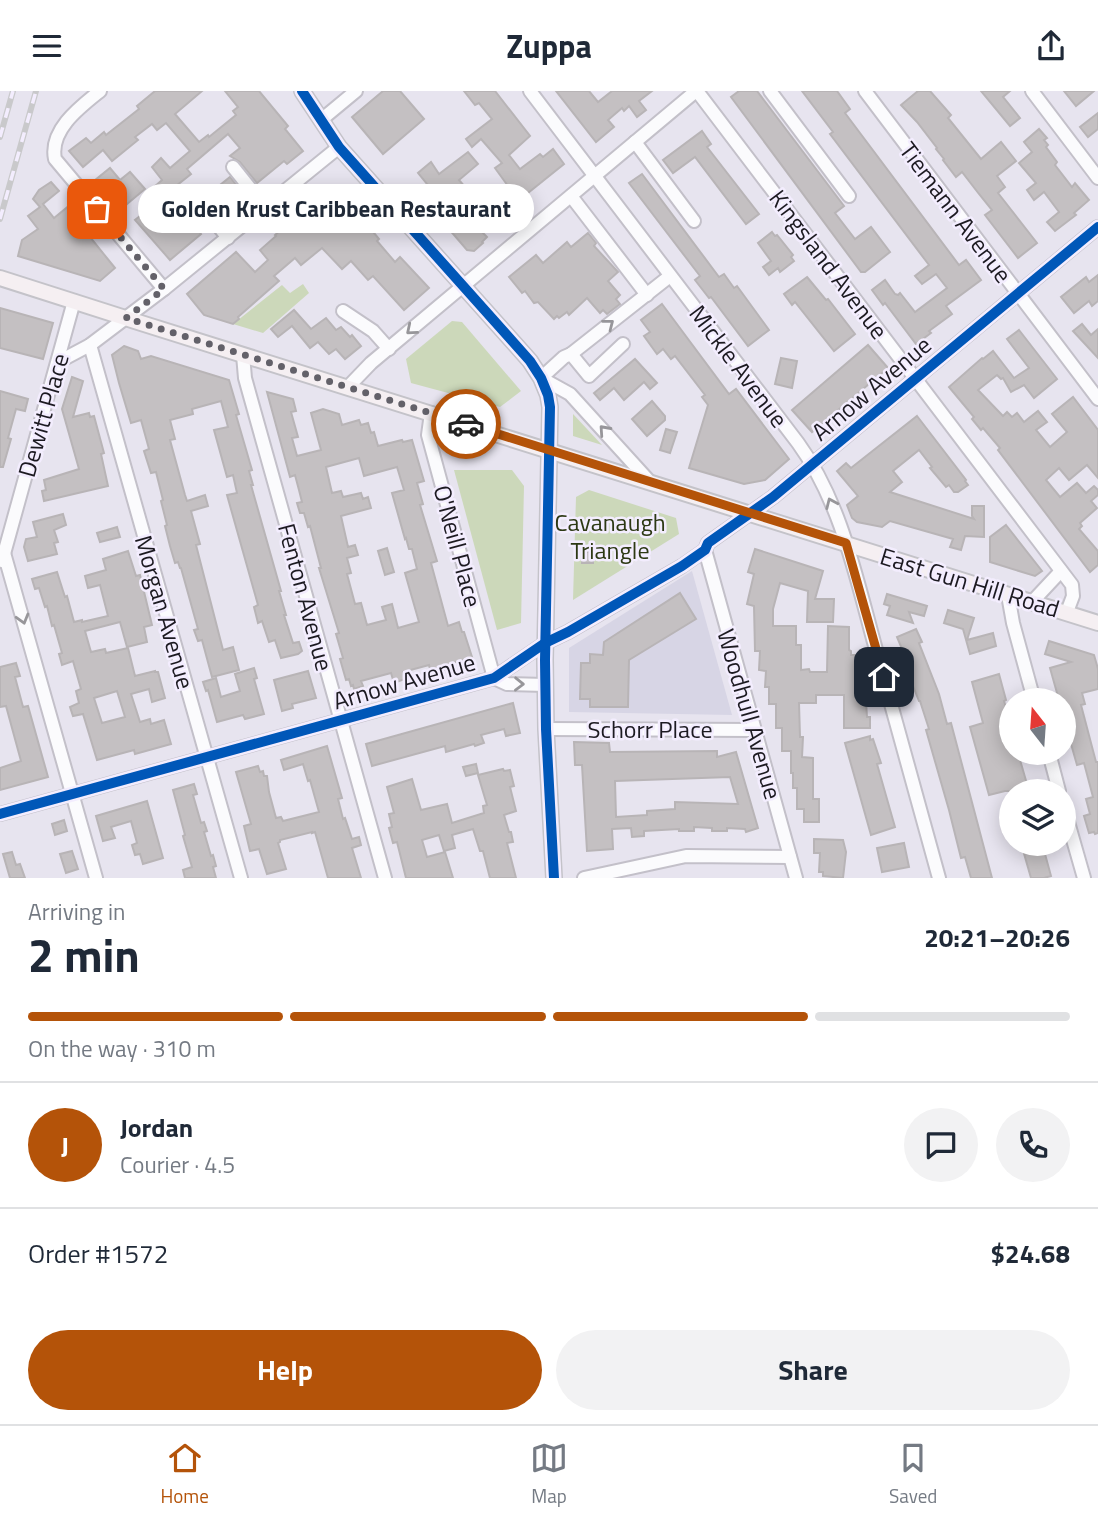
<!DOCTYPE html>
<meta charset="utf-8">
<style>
:root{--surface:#fff;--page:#f2f2f3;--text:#1f2937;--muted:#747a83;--line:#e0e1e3;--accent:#b45309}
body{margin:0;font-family:"Titillium Web",sans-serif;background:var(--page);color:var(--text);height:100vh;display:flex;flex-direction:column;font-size:26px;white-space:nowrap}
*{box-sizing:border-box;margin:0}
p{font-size:23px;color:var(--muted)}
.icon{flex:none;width:38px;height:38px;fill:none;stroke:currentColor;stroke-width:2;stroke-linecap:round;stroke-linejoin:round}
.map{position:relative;height:787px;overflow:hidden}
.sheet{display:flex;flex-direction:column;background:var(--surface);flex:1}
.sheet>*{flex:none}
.needle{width:46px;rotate:343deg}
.buttons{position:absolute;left:999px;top:597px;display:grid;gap:14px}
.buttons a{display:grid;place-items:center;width:77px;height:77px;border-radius:50%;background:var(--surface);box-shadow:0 4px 18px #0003;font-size:35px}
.pin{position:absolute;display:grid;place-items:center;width:60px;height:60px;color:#fff;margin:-30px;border-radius:14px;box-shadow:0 4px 10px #0006}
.courier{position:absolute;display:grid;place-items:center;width:70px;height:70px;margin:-35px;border:5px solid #b45309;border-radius:50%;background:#fff;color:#222;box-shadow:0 2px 9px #0007}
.bubble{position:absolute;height:49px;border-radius:24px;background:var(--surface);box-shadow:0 4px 18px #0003;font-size:23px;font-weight:700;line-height:49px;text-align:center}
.overview em{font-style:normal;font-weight:700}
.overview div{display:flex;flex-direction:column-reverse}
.overview{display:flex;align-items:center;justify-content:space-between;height:119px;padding:0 28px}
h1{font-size:46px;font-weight:700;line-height:52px}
.bar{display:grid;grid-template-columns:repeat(4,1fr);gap:10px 7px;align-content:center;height:84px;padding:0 28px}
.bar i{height:9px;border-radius:5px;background:var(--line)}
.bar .selected{background:var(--accent)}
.bar p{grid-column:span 4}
.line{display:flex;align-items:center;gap:18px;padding:0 28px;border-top:2px solid var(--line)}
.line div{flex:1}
.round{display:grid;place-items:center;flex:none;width:74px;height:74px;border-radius:37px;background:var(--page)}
.cta{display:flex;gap:14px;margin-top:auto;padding:14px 28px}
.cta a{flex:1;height:80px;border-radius:42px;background:var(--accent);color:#fff;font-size:28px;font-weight:700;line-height:80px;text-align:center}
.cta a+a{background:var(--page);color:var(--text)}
header{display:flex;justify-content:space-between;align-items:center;height:91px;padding:0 28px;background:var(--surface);font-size:32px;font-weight:700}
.tabs{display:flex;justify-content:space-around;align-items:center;height:98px;border-top:2px solid var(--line);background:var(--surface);font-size:19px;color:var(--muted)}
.tabs a{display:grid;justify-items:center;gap:4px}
.tabs .selected{color:var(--accent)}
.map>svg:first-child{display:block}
.education{fill:#d7d5e5}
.green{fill:#ccd8ba}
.building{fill:#c4c0c2;stroke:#b8b4b6;stroke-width:2;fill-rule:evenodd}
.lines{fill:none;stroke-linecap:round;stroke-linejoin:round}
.minor-casing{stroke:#c3c0c9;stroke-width:16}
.major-casing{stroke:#c4c3c9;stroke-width:18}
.minor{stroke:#fbfbfd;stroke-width:12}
.major{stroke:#f5eff2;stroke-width:14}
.rail-casing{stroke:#c9c9cb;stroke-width:6}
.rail{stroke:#f3edfe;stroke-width:3.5;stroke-dasharray:10;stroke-linecap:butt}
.cycleway-casing{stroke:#f3edfe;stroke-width:15}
.cycleway{stroke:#0057b8;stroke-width:10}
.oneway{stroke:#97969a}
.done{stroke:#636169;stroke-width:7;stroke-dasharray:0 12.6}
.route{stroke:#b45309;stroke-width:9}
.labels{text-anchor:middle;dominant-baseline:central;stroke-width:5;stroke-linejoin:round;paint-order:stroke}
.street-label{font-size:24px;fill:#1c1a21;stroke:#f3edfe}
.park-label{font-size:24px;fill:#2d3914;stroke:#f3edfe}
</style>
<header><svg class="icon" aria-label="menu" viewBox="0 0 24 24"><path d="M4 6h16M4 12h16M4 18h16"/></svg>Zuppa<svg class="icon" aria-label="share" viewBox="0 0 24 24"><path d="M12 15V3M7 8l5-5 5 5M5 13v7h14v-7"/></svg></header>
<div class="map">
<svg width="1098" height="787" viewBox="0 0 1098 787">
<rect width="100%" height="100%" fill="#e7e4ef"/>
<polygon class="education" points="692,480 732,624 569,621 569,557"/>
<g class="green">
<polygon points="303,193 309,202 263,242 233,233 282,194 290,202"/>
<polygon points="452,230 462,231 521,300 500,316 411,292 406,268"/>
<polygon points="573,323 602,354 573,345"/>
<polygon points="454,379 512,379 524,395 521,532 497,539"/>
<polygon points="589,399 676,427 679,443 573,509 576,406"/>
</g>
<g class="building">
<polygon points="155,0 202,0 175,23 199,51 208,44 209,46 236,24 233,20 238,16 225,0 259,0 288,35 285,38 303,60 287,73 284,70 257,92 240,71 230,65 240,57 228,43 187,78 191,83 171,99 192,127 190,129 201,143 170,169 135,129 162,108 153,97 162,89 152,76 161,67 170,77 190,60 166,32 157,39 152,33 135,46 138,49 112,70 103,59 83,76 69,60 86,47 91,52 104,41 106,44 139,18 137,15"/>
<polygon points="383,0 400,0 424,28 383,63 352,26"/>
<polygon points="464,0 495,0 530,45 509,64 520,78 540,63 543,66 553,58 564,73 523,106 524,108 505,122 504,120 481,140 487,146 482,151 483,152 474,160 467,159 436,123 445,115 418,82 431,71 439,83 468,61 478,73 459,89 482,116 508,95 495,77 502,72 481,48 472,56 466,48 492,28 479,12 475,14"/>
<polygon points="556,0 589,0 598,11 612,0 652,0 639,10 646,19 637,26 629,15 624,20 622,17 608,29 614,36 596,51"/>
<polygon points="739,0 757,0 844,115 835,122 855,148 871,136 890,161 865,181 861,181 731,6"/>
<polygon points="802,0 837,0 850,18 845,22 959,174 966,169 981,189 946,215 952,223 929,240 931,242 916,253 885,212 883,214 872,199 885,189 895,203 898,204 900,202 915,221 947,197 936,183 922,193 915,185 929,174 830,43 833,41"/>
<polygon points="918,0 930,0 951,24 948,27 981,68 1001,51 1016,70 997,85 1005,96 998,102 1037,152 1018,167 985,124 992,119 979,103 962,81 956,86 943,69 944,68 936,58 937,57 917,31 901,14"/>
<polygon points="981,0 1010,0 1003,6 1020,27 1010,35"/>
<polygon points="1064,0 1094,0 1076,15"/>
<polygon points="1098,22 1098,38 1088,46 1080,36"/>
<polygon points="1039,38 1047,47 1044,49 1048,54 1046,56 1057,71 1055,74 1072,96 1075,92 1089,109 1074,122 1076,124 1055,140 1047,131 1059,121 1044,101 1034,109 1027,99 1036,92 1019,72 1032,61 1024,51"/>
<polygon points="702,40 711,53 707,56 759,123 746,133 695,66 673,82 663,69"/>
<polygon points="110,77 120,89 130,81 145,98 121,118 105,99 103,101 94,90"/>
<polygon points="642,83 719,186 724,183 734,197 737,195 769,239 748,255 711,206 709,207 695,189 700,185 629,92"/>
<polygon points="230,86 243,103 223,120 209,103"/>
<polygon points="51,91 59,100 43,113 54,127 70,114 77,122 73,125 115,177 100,190 18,165 22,149 38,138 28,125 40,116 33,108 39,99"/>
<polygon points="336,98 363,127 365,125 372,133 369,136 379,148 377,150 395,171 400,166 429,197 404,219 373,185 368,189 351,170 342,178 322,157 301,174 295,167 274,185 279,190 238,226 239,228 233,233 204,224 187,203 236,161 255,181 268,169 260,159 276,145 275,144 296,126 290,119 297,113 306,123"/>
<polygon points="772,141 775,145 777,144 793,164 791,166 794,170 780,181 778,177 769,184 763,176 771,170 758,152"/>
<polygon points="588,142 596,152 594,155 618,181 608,190 620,204 616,208 620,213 607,223 603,219 600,222 587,207 569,224 567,221 559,227 557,225 554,228 538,211 534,212 525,200 522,202 509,186 536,164 543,172 567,151 571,156"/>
<polygon points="1098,184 1098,210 1092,215 1089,210 1074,222 1061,206 1086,186 1089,191"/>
<polygon points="807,186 826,209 828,208 855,243 834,260 795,211 792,214 784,203"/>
<polygon points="662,213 729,303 736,298 789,368 765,389 744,393 689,377 708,314 702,306 705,304 675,265 671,268 663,258 657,263 644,245 650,241 641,229"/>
<polygon points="0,217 53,232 43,268 0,257"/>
<polygon points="294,219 311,238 326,227 336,239 341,236 350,246 352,244 361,255 345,268 336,258 329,263 318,251 310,257 292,235 278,246 271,238"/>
<polygon points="1082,233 1091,244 1098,238 1098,267 1073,240"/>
<polygon points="1019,239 1057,288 1034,307 1024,294 1011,301 1003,287 1001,288 997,284 978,299 1003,325 1007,321 1012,326 1017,322 1024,331 1038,320 1047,331 1036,339 1050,356 1067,341 1052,323 1073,306 1098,339 1098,387 1087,374 1069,389 1059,377 1046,389 1060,406 1077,392 1086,402 1094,395 1098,399 1098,404 1091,410 1097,417 1080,432 1082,435 1079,438 1098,460 1098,474 1090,481 998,359 1000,357 983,337 981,339 972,328 974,326 949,296 982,267 983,268 993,260 1014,287 1029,277 1007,248"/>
<polygon points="868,254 888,277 812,341 792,319"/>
<polygon points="124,255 138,260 141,268 151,265 229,289 239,323 236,324 252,379 249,380 253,394 251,394 281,500 279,500 286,524 284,524 293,552 299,551 302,560 298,563 281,567 275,549 269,551 262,530 258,532 254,516 258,514 227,404 237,402 233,384 227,386 214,339 228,336 221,310 192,318 193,323 170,329 175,348 170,349 185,404 187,410 205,404 208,415 191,420 200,453 196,454 223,559 233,556 239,579 212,586 202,549 198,550 194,539 198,538 181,477 180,477 178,471 175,472 170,455 165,435 167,434 161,410 163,409 156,381 151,382 144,360 149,358 141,329 131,332 119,292 112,264"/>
<polygon points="781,267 797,270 792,297 775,293"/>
<polygon points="635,268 657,292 650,298 644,291 624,309 614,297 600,309 594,302"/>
<polygon points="72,286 83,290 73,326 89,322 90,326 94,325 104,362 101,363 108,395 44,410 42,400 46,399 44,389 79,378 62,318"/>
<polygon points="0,300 28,308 25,320 16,318 8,347 11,348 3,376 0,376"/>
<path d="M267 301 293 308 296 320 291 321 298 346 292 347 297 365 321 359 311 322 323 318 339 323 342 334 359 329 361 334 368 332 371 342 374 341 378 355 402 349 403 351 412 349 424 390 417 392 423 413 420 414 437 470 431 472 448 535 459 531 462 541H464L472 566 442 575 444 579 431 582 429 574 403 581 405 588 394 592 391 582 361 590 363 595 354 598 353 594 351 595 349 588 346 589 340 568 343 567 336 543 339 542 319 477H321L310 435 308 436 304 422H300L297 412 302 411 299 399 295 384 290 386ZM359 367 364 385 397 376 404 399 392 402 405 448 406 447 409 458H412L417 478 405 482 419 531 398 537 392 513 382 516 386 529 367 534 361 512 355 513 347 483 351 482 347 467 358 464 355 454 348 456 341 425 371 417 368 406 363 408 361 402 343 406 341 400 332 402 326 376Z"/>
<polygon points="652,310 665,325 665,329 647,345 632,328"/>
<polygon points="917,325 966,389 965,390 968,394 958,401 954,401 949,394 946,396 930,377 932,376 919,359 893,380 902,391 890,401 974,428 972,425 972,415 984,415 984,446 965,445 961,459 950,456 953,448 890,430 882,436 857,431 852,427 847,414 858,405 837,380 846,372 851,377"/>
<polygon points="666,338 677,341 670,362 660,359"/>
<polygon points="63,423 66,434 54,439 58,451 54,452 57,463 28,470 24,456 26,448 37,446 33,431"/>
<polygon points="1006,434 1042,480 1035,485 990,471 990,446"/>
<polygon points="117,436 120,446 100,451 97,442"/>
<polygon points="387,457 394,481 385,484 378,460"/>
<polygon points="755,458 823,480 815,508 834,508 833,531 807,531 808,500 780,492 773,518 773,535 796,535 796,554 801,554 801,579 809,578 810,581 827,581 828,535 849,536 849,559 851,560 851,564 857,564 856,589 859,589 859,593 862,593 862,606 864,606 864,611 866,611 867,626 870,626 870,637 844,637 844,604 816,604 816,612 799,612 800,646 803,646 802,666 813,667 813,708 819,708 819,731 804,731 804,718 797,718 797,697 793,697 793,682 791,682 791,660 782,660 782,637 776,637 776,613 769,613 769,596 765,596 766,580 759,579 760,560 755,560 754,515 747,513 754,483 748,481"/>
<path d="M128 460 136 485 140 484 152 534 144 536 147 551 127 556 120 531 85 540 91 561 105 558 106 562 128 557 135 585 155 580V581H158L165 607 152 611 149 598 131 603 140 631 150 628 151 633 164 629 171 653 135 663 134 659 97 669 83 623 73 625 70 616 79 612 76 600 81 598 73 570 62 574 59 563 62 562 54 534 52 535 47 515 45 516 39 497 35 498 32 488 57 481 65 506 67 505 74 531 82 529V531L108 525 100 494 88 497 85 485 106 479 103 468ZM117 600 125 626 102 632 94 607Z"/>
<polygon points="583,461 593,461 593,472 582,472"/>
<polygon points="680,502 696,528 629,569 628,616 590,616 590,608 580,608 581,572 590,572 590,563 603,564 604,551"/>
<polygon points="887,503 927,515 924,525 909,521 913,532 887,524 890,515 884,513"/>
<polygon points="948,519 974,527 967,549 993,542 996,555 970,563 963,538 944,532"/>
<polygon points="916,538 922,551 919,552 939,603 947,633 951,632 992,787 971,787 965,766 961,767 949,719 926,639 929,638 920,610 919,610 911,590 912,590 902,566 905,565 897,546"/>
<polygon points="1049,550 1094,564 1098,578 1098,598 1082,602 1085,613 1081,614 1096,671 1098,671 1098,742 1095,743 1094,741 1089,742 1084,725 1090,723 1086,708 1093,706 1084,672 1077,674 1064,628 1064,609 1059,609 1050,577 1071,571 1045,563"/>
<polygon points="16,572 20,585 15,586 23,616 28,615 48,686 0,699 0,677 21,670 6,615 0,616 0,576"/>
<polygon points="254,577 257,587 254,588 264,623 245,628 243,624 217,631 208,599 206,600 203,591 216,587 221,606 240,600 235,583"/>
<polygon points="308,580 316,607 292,613 293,617 282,620 274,589"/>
<polygon points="999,583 1006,609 1004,610 1012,636 1012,662 1018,662 1029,700 1005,700 989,704 970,636 983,632 972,591"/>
<polygon points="513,612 520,642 506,645 504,638 481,644 484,652 475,655 474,653 446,661 445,655 372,675 366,653"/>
<polygon points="870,645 870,649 873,648 881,672 877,673 895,736 871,744 845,652"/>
<path d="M574 651 609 652 610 661 717 660V666L736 661 758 737 746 741 745 738 727 737V740H712V737L694 736V740H679V738L644 740V745L632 746 631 737 612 738 613 758 587 760 582 674H575ZM730 686 738 713 675 711V718L647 720V724L616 726 615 690Z"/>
<polygon points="327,655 342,707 338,708 343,728 345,727 352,748 359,746 361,754 352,757 361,787 328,787 315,741 312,742 312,741 280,749 280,751 278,752 286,778 267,783 259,758 250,760 244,735 251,733 236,681 258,675 260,681 263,680 264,685 267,685 269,701 276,727 281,726 283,730 319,721 310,689 308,690 303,673 284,679 281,669"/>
<polygon points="476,673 478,682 466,685 463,676"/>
<polygon points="503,678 504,680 510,679 514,695 510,696 516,720 504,724 509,741 511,741 513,751 507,752 516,787 490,787 483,760 480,760 473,738 452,744 455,757 444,760 439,744 422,749 427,766 445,761 453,787 406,787 397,751 393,752 389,737 392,736 389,723 394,722 387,696 412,688 421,719 447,713 452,732 484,722 483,715 487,714 478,684"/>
<polygon points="194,693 197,703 193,704 201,732 204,731 207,740 204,741 211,765 213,764 216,775 213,776 216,787 185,787 183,779 192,776 183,745 185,744 173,699"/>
<polygon points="147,710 163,767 143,773 140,763 135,764 132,754 137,752 131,730 111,736 115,747 103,750 96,725"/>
<polygon points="64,729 67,740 55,744 52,733"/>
<polygon points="814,748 843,749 846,761 843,787 823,785 823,781 819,781 820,762 814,762"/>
<polygon points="904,752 909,776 882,781 877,757"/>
<polygon points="1021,752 1042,752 1051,785 1044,787 1031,787"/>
<polygon points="72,760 78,778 66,782 60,763"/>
<polygon points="12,761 16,774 20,773 25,787 10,787 3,763"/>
</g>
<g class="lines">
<defs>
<g id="minor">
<path d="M100 0C80 16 49 39 55 68L164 198"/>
<path d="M530 0 798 352C841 411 856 486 875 555 897 633 918 710 939 787"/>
<polyline points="697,0 1072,494 1073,505 1067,521"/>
<polyline points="770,0 849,105"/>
<polyline points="865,0 1098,308"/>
<polyline points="1032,0 1098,87"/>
<polyline points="321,29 356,0"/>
<polyline points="635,51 694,130"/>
<polyline points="233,76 265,116"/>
<polyline points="191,101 228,147"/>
<polyline points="571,105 647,204"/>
<polyline points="343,220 373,240 389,258"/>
<polyline points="90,254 241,787"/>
<polyline points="571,263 589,285 623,253"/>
<polyline points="243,264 245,287 385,787"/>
<polyline points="58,271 90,254 164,198 339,56"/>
<polyline points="348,296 371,272 696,0"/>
<polyline points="431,322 428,344 494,587 507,593 545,594"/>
<polyline points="649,390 570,303 541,287 564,266 571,263 670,185"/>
<polyline points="705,459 796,787"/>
<polyline points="4,462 96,787"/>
<polyline points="2,470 74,210"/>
<polyline points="1008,504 1013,532 1034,609"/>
<polyline points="1032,511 1061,480"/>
<polyline points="546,638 754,639"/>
<polyline points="1049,662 1059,700"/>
<polyline points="1064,717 1084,787"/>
<polyline points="0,723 494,587 545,552 568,541 682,475 705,459 708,452 773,406 1098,136"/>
<polyline points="584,787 686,765 790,766"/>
</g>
<g id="major">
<polyline points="302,0 339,56 530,270 541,287 548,304 550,316 545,569 546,638 554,787"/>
<polyline points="0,187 141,232 1098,532"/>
</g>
</defs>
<use href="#minor" class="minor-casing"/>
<use href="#major" class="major-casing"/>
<use href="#minor" class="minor"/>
<use href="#major" class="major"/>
<defs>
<g id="rail">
<polyline points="0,46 13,0"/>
<polyline points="0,128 36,0"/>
</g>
</defs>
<use href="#rail" class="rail-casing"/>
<use href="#rail" class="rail"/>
<defs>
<g id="cycleway">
<polyline points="302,0 339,56 530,270 541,287 548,304 550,316 545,569 546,638 554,787"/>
<polyline points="0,723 494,587 545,552 568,541 682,475 705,459 708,452 773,406 1098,136"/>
</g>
</defs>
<use href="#cycleway" class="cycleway-casing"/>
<use href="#cycleway" class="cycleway"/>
</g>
<defs><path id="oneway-chevron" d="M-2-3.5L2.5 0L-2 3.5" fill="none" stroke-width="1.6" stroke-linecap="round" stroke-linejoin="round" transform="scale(1.75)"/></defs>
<g class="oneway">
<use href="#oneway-chevron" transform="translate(609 233) rotate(-38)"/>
<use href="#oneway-chevron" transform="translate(411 239) rotate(140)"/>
<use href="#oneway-chevron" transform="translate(604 339) rotate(-132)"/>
<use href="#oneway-chevron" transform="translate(831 412) rotate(-114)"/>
<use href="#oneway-chevron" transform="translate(23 528) rotate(74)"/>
<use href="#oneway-chevron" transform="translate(519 593) rotate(1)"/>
</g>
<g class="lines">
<polyline class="done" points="97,118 164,198 126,227 466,333"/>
<polyline class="route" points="466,333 846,452 884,586"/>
</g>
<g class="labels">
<g class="street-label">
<text transform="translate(956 121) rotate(53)">Tiemann Avenue</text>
<text transform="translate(829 173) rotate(53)">Kingsland Avenue</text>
<text transform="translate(739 275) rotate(53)">Mickle Avenue</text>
<text transform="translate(871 297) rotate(-40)">Arnow Avenue</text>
<text transform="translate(43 324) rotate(-74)">Dewitt Place</text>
<text transform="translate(458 455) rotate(75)">O'Neill Place</text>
<text transform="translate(970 491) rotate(17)">East Gun Hill Road</text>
<text transform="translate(306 506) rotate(75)">Fenton Avenue</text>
<text transform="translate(165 521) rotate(74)">Morgan Avenue</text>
<text transform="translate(404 590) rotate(-16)">Arnow Avenue</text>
<text transform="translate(750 623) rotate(74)">Woodhull Avenue</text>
<text x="650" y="638">Schorr Place</text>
</g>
<g class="park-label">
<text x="610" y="431">Cavanaugh<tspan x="610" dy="28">Triangle</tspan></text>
</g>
</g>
</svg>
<div class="buttons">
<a><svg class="needle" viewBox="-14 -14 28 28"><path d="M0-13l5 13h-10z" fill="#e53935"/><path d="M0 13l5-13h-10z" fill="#747a83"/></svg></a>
<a><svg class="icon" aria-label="layers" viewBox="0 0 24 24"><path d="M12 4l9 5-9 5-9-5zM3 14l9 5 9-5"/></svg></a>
</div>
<div class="pin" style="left:97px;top:118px;background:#ea580c"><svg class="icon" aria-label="bag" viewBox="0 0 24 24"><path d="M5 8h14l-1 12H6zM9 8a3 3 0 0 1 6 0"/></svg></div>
<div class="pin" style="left:884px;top:586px;background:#1f2937"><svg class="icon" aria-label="home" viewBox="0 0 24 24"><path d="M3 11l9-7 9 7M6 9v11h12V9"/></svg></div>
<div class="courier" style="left:466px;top:333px"><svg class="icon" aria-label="car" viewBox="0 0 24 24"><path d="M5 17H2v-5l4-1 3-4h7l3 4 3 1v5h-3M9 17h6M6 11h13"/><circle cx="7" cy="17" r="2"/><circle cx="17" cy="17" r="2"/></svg></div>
<div class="bubble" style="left:138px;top:93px;width:396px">Golden Krust Caribbean Restaurant</div>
</div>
<section class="sheet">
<div class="overview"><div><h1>2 min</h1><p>Arriving in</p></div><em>20:21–20:26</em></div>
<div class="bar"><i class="selected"></i><i class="selected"></i><i class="selected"></i><i></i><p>On the way · 310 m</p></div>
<div class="line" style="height:126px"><b class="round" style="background:var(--accent);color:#fff">J</b><div><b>Jordan</b><p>Courier · 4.5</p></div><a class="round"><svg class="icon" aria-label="chat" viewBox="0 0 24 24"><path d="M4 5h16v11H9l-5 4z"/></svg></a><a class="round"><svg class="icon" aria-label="phone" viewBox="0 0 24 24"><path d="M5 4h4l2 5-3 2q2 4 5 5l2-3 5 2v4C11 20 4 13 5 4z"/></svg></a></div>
<div class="line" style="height:91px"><div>Order #1572</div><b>$24.68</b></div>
<div class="cta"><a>Help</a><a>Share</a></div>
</section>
<nav class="tabs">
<a class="selected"><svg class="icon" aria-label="home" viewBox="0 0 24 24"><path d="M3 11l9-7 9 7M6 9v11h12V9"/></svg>Home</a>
<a><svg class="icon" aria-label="map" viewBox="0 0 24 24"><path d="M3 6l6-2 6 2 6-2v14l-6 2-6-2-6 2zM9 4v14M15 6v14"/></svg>Map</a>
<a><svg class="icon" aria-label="saved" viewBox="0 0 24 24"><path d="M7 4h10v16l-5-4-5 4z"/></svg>Saved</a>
</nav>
